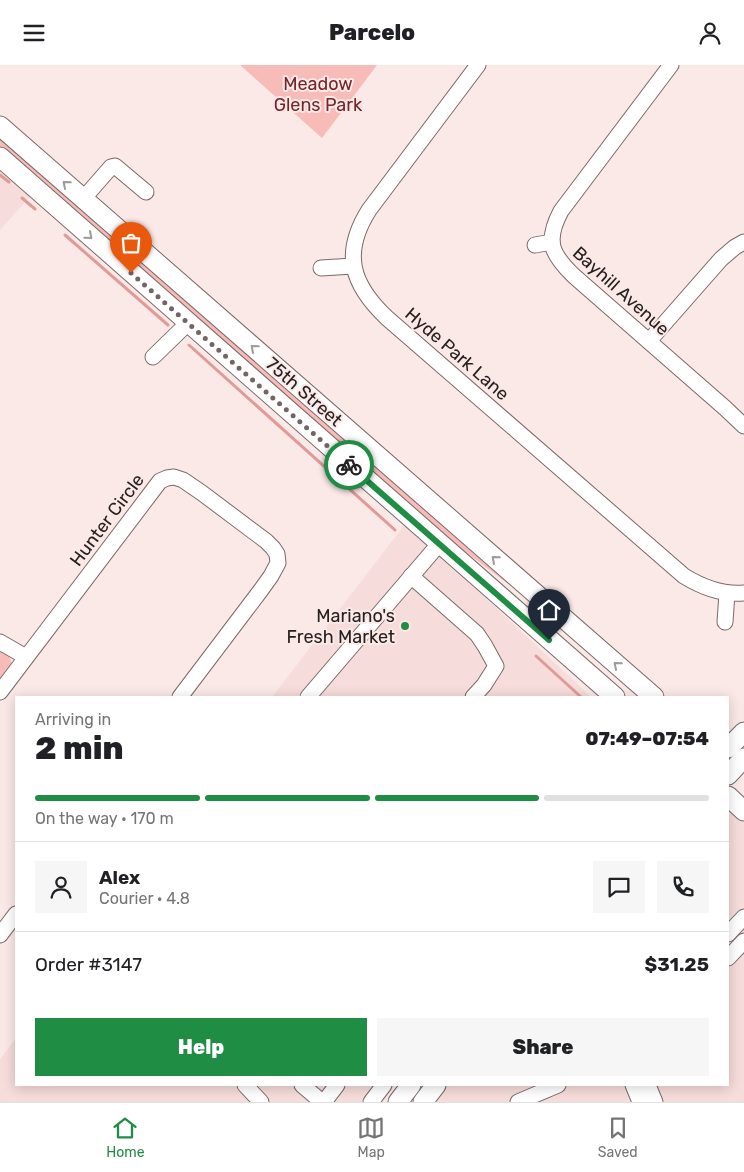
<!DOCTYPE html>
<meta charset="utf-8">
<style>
:root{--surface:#fff;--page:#f6f6f6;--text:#202124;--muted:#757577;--line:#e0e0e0;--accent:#208d45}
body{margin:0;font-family:Rubik,sans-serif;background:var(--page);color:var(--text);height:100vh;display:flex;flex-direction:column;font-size:19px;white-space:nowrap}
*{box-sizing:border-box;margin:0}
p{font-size:16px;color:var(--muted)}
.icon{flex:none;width:28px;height:28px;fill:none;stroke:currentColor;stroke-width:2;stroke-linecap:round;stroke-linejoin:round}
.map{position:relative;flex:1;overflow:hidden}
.details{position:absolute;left:15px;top:631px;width:714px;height:390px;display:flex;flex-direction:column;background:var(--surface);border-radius:0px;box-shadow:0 2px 12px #0003}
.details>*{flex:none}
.pin{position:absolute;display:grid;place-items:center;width:42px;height:42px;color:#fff;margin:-51px -21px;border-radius:50% 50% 50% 0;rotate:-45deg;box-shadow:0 0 5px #0007}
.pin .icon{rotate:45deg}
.courier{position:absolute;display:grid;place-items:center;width:50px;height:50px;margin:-25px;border:4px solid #208d45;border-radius:50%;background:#fff;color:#222;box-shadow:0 1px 6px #0007}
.overview em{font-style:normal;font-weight:800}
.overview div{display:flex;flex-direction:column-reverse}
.overview{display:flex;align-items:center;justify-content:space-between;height:85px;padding:0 20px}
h1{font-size:32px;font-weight:800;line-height:38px}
.bar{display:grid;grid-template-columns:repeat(4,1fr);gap:8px 5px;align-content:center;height:60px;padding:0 20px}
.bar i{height:6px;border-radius:4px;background:var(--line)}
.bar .active{background:var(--accent)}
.bar p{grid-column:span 4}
.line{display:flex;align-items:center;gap:12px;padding:0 20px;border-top:1px solid var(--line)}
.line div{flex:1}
.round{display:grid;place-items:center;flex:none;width:52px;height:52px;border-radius:0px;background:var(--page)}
.primary-button{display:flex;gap:10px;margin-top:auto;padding:10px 20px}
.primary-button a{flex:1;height:58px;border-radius:0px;background:var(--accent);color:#fff;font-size:20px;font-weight:800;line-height:58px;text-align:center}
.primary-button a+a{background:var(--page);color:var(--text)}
header{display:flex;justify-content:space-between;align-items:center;height:65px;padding:0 20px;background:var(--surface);font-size:22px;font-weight:800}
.tab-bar{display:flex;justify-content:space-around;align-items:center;height:70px;border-top:1px solid var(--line);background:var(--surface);font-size:14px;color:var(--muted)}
.tab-bar a{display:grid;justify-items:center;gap:2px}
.tab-bar .active{color:var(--accent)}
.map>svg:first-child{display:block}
.built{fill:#f6dcda}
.green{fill:#f7bbb8}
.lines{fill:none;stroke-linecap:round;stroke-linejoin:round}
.stream{stroke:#e19b97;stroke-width:3}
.minor-casing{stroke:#796a69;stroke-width:17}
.major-casing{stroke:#796a69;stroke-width:21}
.minor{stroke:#fff;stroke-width:15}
.major{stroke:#fff;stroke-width:19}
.oneway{stroke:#9d9b9a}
.done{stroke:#716665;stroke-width:5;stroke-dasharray:0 9}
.route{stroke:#208d45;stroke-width:6}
.poi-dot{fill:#208d45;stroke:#fbe9e8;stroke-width:2}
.labels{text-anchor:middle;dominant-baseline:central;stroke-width:4;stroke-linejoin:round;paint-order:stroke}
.park-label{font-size:18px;fill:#762427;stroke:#fbe9e8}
.street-label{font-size:18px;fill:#26201f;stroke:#fbe9e8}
.poi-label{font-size:18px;fill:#26201f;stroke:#fbe9e8;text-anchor:end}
</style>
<header><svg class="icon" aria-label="menu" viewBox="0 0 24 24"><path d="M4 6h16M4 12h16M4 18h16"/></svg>Parcelo<svg class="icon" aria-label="person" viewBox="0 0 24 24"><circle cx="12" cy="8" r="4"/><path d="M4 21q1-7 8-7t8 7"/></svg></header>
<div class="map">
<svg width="744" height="1037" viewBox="0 0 744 1037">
<rect width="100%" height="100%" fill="#fbe9e8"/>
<g class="built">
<polygon points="0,101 32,129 0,165"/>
<polygon points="406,458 591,632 272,632"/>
<polygon points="728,747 744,755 744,1037 431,1037 444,1020 728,1020"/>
<polygon points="16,973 16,1020 395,1020 383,1037 0,1037 0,994"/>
</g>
<g class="green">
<polygon points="240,0 377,0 322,73"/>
<polygon points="0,70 523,530 414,448 0,83"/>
<path d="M0 585C19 596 11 603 0 617Z"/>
</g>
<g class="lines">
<g class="stream">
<polyline points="0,110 9,117"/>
<polyline points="22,133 35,144"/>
<polyline points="65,170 168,260"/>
<polyline points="189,280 395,465"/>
<polyline points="536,591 581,632"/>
</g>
<defs>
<g id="minor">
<path d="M478 0 369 145C342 188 351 219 387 253L684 511C702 522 723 530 744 528"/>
<path d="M671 0 561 146C545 176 551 189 574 211L725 343 744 361"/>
<polyline points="83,134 111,102 115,101 146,127"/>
<polyline points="535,180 552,177"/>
<polyline points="321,203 353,201"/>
<polyline points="649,276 721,194 735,182 744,177"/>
<polyline points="153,292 188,258"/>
<polyline points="411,511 477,569 485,581 496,601 484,620 473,632"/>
<polyline points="725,557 727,528"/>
<polyline points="0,577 26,592"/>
<polyline points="0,627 160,416 167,413 174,412 183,415 202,428 266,476 273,483 277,489 278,498 271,511 261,525 180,632"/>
<polyline points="308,632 439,479"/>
<polyline points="728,869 744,852"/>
<polyline points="0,870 16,849"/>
<polyline points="728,893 744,876"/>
<polyline points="245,1020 261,1037"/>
<polyline points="302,1020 322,1037"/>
<polyline points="633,1020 640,1037"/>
<polyline points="648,1020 655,1037"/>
<polyline points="324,1037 337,1020"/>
<polyline points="371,1037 384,1020"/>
<polyline points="518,1037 558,1020"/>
</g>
<g id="major">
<polyline points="0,61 654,632"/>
<polyline points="0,92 615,632"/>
<polyline points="728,683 744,667"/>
<polyline points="728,710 744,693"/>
<polyline points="728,731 744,746"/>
<polyline points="398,1037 411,1020"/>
<polyline points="423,1037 436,1020"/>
</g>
</defs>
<use href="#minor" class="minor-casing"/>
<use href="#major" class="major-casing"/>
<use href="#minor" class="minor"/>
<use href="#major" class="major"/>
</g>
<defs><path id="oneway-chevron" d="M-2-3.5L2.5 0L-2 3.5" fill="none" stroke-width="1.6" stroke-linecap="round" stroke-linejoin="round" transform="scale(1.25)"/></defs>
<g class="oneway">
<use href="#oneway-chevron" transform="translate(66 119) rotate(-139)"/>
<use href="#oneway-chevron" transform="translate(89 171) rotate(41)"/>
<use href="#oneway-chevron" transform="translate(254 283) rotate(-139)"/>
<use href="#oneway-chevron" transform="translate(495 494) rotate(-139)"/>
<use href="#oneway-chevron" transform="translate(617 600) rotate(-139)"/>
</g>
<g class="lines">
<polyline class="done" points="131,208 349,400"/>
<polyline class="route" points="349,400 549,575"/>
</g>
<circle class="poi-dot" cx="405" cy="561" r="5"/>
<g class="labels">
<g class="park-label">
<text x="318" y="19">Meadow<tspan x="318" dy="21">Glens Park</tspan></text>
</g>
<g class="street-label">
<text transform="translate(621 226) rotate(42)">Bayhill Avenue</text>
<text transform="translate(457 289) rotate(41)">Hyde Park Lane</text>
<text transform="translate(304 327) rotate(41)">75th Street</text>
<text transform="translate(107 455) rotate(-53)">Hunter Circle</text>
</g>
<g class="poi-label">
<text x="395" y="551">Mariano's<tspan x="395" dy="21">Fresh Market</tspan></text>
</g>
</g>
</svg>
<div class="pin" style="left:131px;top:208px;background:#ea580c"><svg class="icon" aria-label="bag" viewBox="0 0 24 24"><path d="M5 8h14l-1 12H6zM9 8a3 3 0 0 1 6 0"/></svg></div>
<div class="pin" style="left:549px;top:575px;background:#1f2937"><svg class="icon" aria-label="home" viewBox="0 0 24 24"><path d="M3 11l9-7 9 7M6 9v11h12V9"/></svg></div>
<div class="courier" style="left:349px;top:400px"><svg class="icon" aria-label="bike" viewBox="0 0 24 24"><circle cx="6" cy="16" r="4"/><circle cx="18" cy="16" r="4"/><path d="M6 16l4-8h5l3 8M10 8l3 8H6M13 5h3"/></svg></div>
<section class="details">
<div class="overview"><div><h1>2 min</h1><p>Arriving in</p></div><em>07:49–07:54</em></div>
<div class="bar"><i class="active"></i><i class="active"></i><i class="active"></i><i></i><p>On the way · 170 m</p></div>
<div class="line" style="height:90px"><a class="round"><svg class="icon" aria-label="person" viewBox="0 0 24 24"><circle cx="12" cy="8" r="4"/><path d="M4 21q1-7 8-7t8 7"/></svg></a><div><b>Alex</b><p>Courier · 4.8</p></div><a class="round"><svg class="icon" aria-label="chat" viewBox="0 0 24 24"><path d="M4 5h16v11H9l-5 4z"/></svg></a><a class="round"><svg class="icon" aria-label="phone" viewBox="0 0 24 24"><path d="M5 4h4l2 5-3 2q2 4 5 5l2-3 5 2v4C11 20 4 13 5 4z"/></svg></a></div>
<div class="line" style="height:65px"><div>Order #3147</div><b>$31.25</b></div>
<div class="primary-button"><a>Help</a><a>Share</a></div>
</section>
</div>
<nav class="tab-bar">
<a class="active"><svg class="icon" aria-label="home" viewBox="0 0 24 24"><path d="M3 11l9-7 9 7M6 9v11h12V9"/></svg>Home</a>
<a><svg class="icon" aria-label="map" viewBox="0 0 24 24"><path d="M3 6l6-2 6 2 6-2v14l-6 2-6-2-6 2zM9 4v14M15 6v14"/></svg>Map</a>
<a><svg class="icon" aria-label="saved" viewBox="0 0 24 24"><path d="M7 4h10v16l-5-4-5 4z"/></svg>Saved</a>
</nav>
